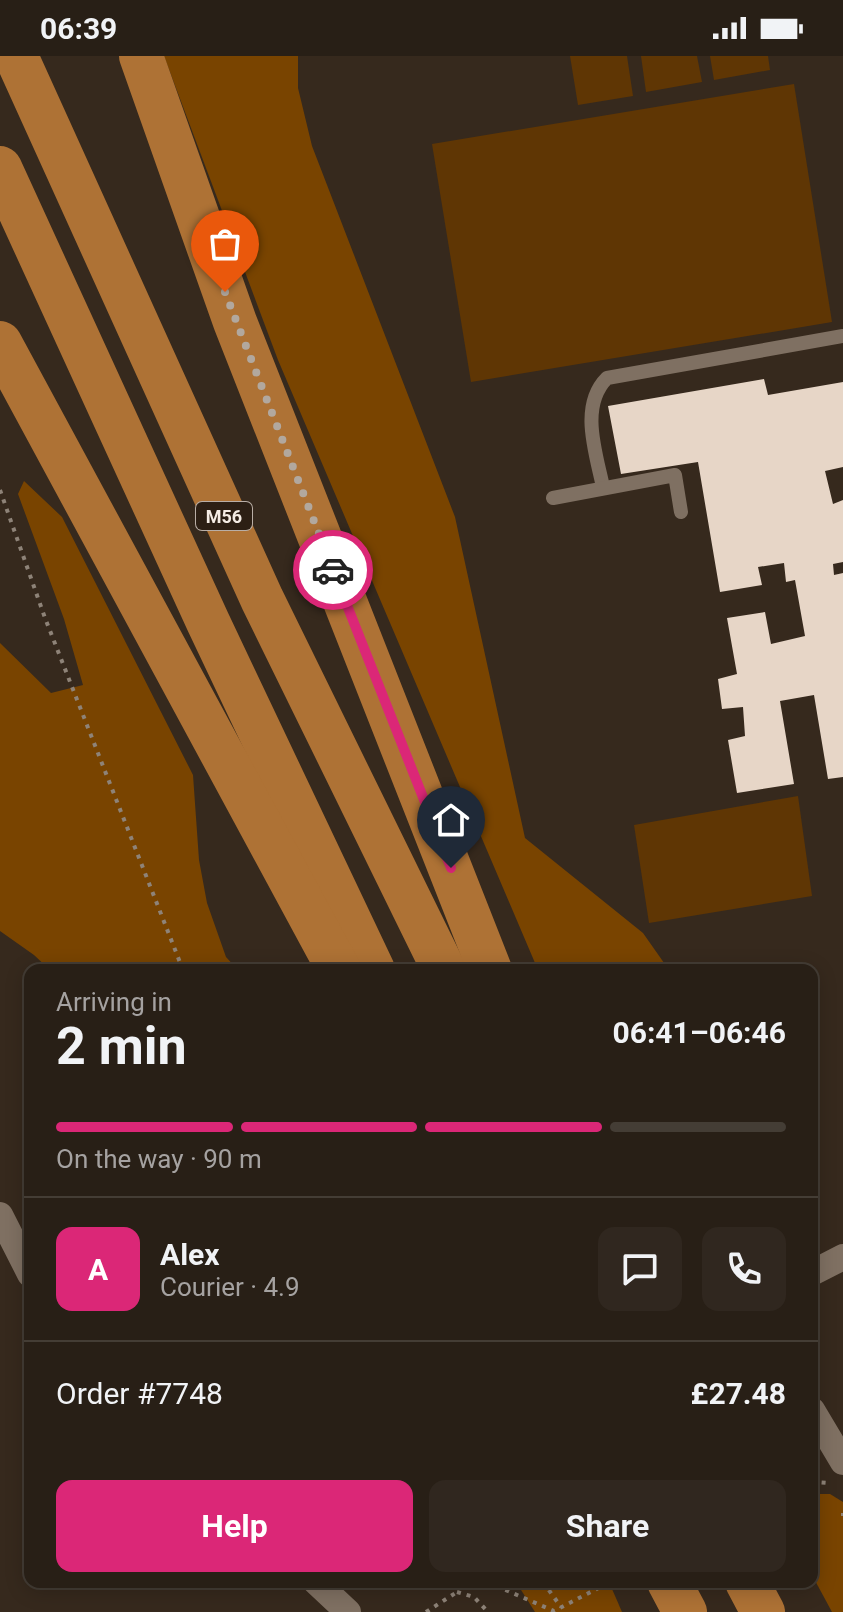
<!DOCTYPE html>
<meta charset="utf-8">
<style>
:root{--surface:#281f16;--page:#30271f;--text:#f1f3f6;--muted:#a5a2a1;--line:#443d35;--accent:#db2777}
body{margin:0;font-family:Roboto,sans-serif;background:var(--page);color:var(--text);height:100vh;display:flex;flex-direction:column;font-size:30px;white-space:nowrap}
*{box-sizing:border-box;margin:0}
p{font-size:26px;color:var(--muted)}
.icon{flex:none;width:44px;height:44px;fill:none;stroke:currentColor;stroke-width:2;stroke-linecap:round;stroke-linejoin:round}
.map{position:relative;flex:1;overflow:hidden}
.panel{position:absolute;left:24px;top:908px;width:794px;height:624px;display:flex;flex-direction:column;background:var(--surface);border-radius:16px;box-shadow:0 4px 20px #0003,0 0 0 2px var(--line)}
.panel>*{flex:none}
.pin{position:absolute;display:grid;place-items:center;width:68px;height:68px;color:#fff;margin:-82px -34px;border-radius:50% 50% 50% 0;rotate:-45deg;box-shadow:0 0 8px #0007}
.pin .icon{rotate:45deg}
.courier{position:absolute;display:grid;place-items:center;width:80px;height:80px;margin:-40px;border:6px solid #db2777;border-radius:50%;background:#fff;color:#222;box-shadow:0 2px 10px #0007}
.summary em{font-style:normal;font-weight:700}
.summary div{display:flex;flex-direction:column-reverse}
.summary{display:flex;align-items:center;justify-content:space-between;height:136px;padding:0 32px}
h1{font-size:52px;font-weight:700;line-height:60px}
.bar{display:grid;grid-template-columns:repeat(4,1fr);gap:12px 8px;align-content:center;height:96px;padding:0 32px}
.bar i{height:10px;border-radius:6px;background:var(--line)}
.bar .selected{background:var(--accent)}
.bar p{grid-column:span 4}
.line{display:flex;align-items:center;gap:20px;padding:0 32px;border-top:2px solid var(--line)}
.line div{flex:1}
.round{display:grid;place-items:center;flex:none;width:84px;height:84px;border-radius:16px;background:var(--page)}
.primary-button{display:flex;gap:16px;margin-top:auto;padding:16px 32px}
.primary-button a{flex:1;height:92px;border-radius:16px;background:var(--accent);color:#fff;font-size:32px;font-weight:700;line-height:92px;text-align:center}
.primary-button a+a{background:var(--page);color:var(--text)}
.status{display:flex;justify-content:space-between;align-items:center;height:56px;padding:0 40px;background:var(--surface);direction:ltr}
.status svg{height:22px;fill:currentColor}
.map>svg:first-child{display:block}
.green{fill:#5f3604}
.forest{fill:#794400}
.building{fill:#e7d6c7}
.lines{fill:none;stroke-linecap:round;stroke-linejoin:round}
.path{stroke:#8e8378;stroke-width:4;stroke-dasharray:4 6;stroke-linecap:butt}
.service{stroke:#7f7062;stroke-width:14}
.minor{stroke:#7f7062;stroke-width:26}
.motorway{stroke:#ae7235;stroke-width:44}
.done{stroke:#b2a89e;stroke-width:8;stroke-dasharray:0 14.4}
.route{stroke:#db2777;stroke-width:10}
.labels{text-anchor:middle;dominant-baseline:central;stroke-width:8;stroke-linejoin:round;paint-order:stroke}
.shield{fill:#2c1f14;stroke:#b9aea6;stroke-width:2}
.shield-label{font-size:18px;font-weight:bold;fill:#f5ece4}
</style>
<div class="status"><b>06:39</b><svg viewBox="0 0 49 12"><path d="M0 12V9h3v3zM5 12V6h3v6zM10 12V3h3v9zM15 12V0h3v12zM26 1h20v11H26zM47 4h2v5h-2z"/></svg></div>
<div class="map">
<svg width="843" height="1556" viewBox="0 0 843 1556">
<rect width="100%" height="100%" fill="#36291d"/>
<g class="green">
<polygon points="570,0 627,0 633,40 578,49"/>
<polygon points="641,0 697,0 702,26 646,36"/>
<polygon points="710,0 768,0 770,14 714,24"/>
<polygon points="794,28 832,266 471,326 432,88"/>
<polygon points="798,740 812,840 649,867 634,769"/>
</g>
<g class="forest">
<polygon points="164,0 298,0 298,32 312,90 455,461 525,782 643,877 669,914 538,914 278,304"/>
<polygon points="24,425 62,461 193,719 199,804 207,847 226,901 238,914 50,914 34,899 0,875 0,587 51,637 83,629 64,563 18,438"/>
<polygon points="812,1438 830,1438 843,1446 843,1556 832,1556 812,1519"/>
<polygon points="516,1526 609,1526 622,1556 535,1556"/>
</g>
<polygon class="building" points="764,323 768,339 843,326 843,411 825,415 833,448 843,444 843,506 833,508 834,519 843,517 843,721 828,723 814,639 780,645 794,728 737,737 728,684 745,680 743,651 722,653 718,623 737,618 727,562 765,556 771,588 805,580 795,524 786,526 784,507 758,511 762,529 720,536 698,406 621,418 608,350"/>
<g class="lines">
<g class="path">
<polyline points="0,434 45,562 183,914"/>
<polyline points="812,1409 817,1426"/>
<polyline points="812,1428 817,1426 829,1427"/>
<polyline points="843,1457 843,1460"/>
<polyline points="487,1526 554,1555 610,1526"/>
<polyline points="543,1526 561,1551"/>
<polyline points="457,1536 474,1541 488,1556"/>
<polyline points="426,1556 457,1536 462,1526"/>
</g>
<g class="service">
<path d="M603 431C596 397 579 350 607 322L843 280"/>
<polyline points="553,442 675,419 681,456"/>
</g>
<g class="minor">
<polyline points="0,1159 30,1218"/>
<polyline points="812,1217 843,1201"/>
<polyline points="812,1354 843,1406"/>
<polyline points="316,1526 348,1556"/>
</g>
<g class="motorway">
<polyline points="16,0 262,543 444,914"/>
<polyline points="141,0 235,266 490,914"/>
<polyline points="0,112 208,566 373,914"/>
<polyline points="0,287 339,914"/>
<polyline points="669,1526 685,1556"/>
<polyline points="747,1526 763,1556"/>
</g>
</g>
<g class="lines">
<polyline class="done" points="225,236 333,514"/>
<polyline class="route" points="333,514 451,812"/>
</g>
<g class="labels">
<rect class="shield" x="196" y="446" width="56" height="28" rx="6"/>
<g class="shield-label">
<text x="224" y="460">M56</text>
</g>
</g>
</svg>
<div class="pin" style="left:225px;top:236px;background:#ea580c"><svg class="icon" aria-label="bag" viewBox="0 0 24 24"><path d="M5 8h14l-1 12H6zM9 8a3 3 0 0 1 6 0"/></svg></div>
<div class="pin" style="left:451px;top:812px;background:#1f2937"><svg class="icon" aria-label="home" viewBox="0 0 24 24"><path d="M3 11l9-7 9 7M6 9v11h12V9"/></svg></div>
<div class="courier" style="left:333px;top:514px"><svg class="icon" aria-label="car" viewBox="0 0 24 24"><path d="M5 17H2v-5l4-1 3-4h7l3 4 3 1v5h-3M9 17h6M6 11h13"/><circle cx="7" cy="17" r="2"/><circle cx="17" cy="17" r="2"/></svg></div>
<section class="panel">
<div class="summary"><div><h1>2 min</h1><p>Arriving in</p></div><em>06:41–06:46</em></div>
<div class="bar"><i class="selected"></i><i class="selected"></i><i class="selected"></i><i></i><p>On the way · 90 m</p></div>
<div class="line" style="height:144px"><b class="round" style="background:var(--accent);color:#fff">A</b><div><b>Alex</b><p>Courier · 4.9</p></div><a class="round"><svg class="icon" aria-label="chat" viewBox="0 0 24 24"><path d="M4 5h16v11H9l-5 4z"/></svg></a><a class="round"><svg class="icon" aria-label="phone" viewBox="0 0 24 24"><path d="M5 4h4l2 5-3 2q2 4 5 5l2-3 5 2v4C11 20 4 13 5 4z"/></svg></a></div>
<div class="line" style="height:104px"><div>Order #7748</div><b>£27.48</b></div>
<div class="primary-button"><a>Help</a><a>Share</a></div>
</section>
</div>
